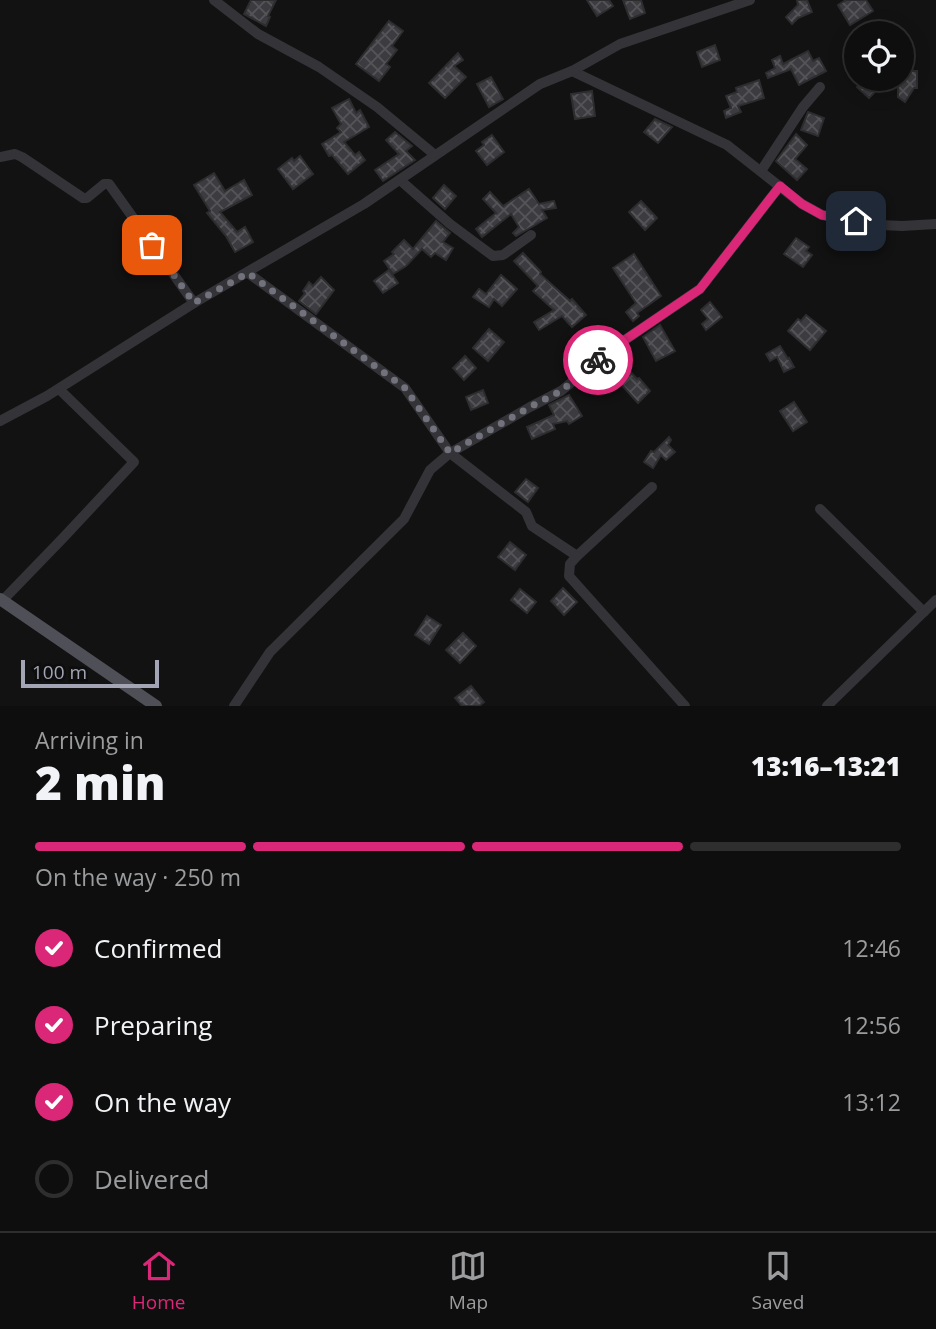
<!DOCTYPE html>
<meta charset="utf-8">
<style>
:root{--surface:#0e0e0e;--page:#1c1c1c;--text:#f1f3f6;--muted:#9b9c9e;--line:#2e2e2e;--accent:#db2777}
body{margin:0;font-family:"Open Sans",sans-serif;background:var(--page);color:var(--text);height:100vh;display:flex;flex-direction:column;font-size:26px;white-space:nowrap}
*{box-sizing:border-box;margin:0}
p{font-size:23px;color:var(--muted)}
.icon{flex:none;width:38px;height:38px;fill:none;stroke:currentColor;stroke-width:2;stroke-linecap:round;stroke-linejoin:round}
.map{position:relative;height:706px;overflow:hidden}
.panel{display:flex;flex-direction:column;background:var(--surface);flex:1}
.panel>*{flex:none}
.fabs{position:absolute;left:844px;top:21px;display:grid;gap:14px}
.fabs a{display:grid;place-items:center;width:70px;height:70px;border-radius:50%;background:var(--surface);box-shadow:0 4px 18px #0003,0 0 0 2px var(--line);font-size:35px}
.scale{position:absolute;left:21px;bottom:18px;width:138px;box-sizing:border-box;padding-left:7px;border:4px solid #a4a5b4;border-top:0;font-size:19px;line-height:24px;white-space:nowrap;color:#a4a5b4;-webkit-text-stroke:5px #0d0d0e;paint-order:stroke}
.pin{position:absolute;display:grid;place-items:center;width:60px;height:60px;color:#fff;margin:-30px;border-radius:14px;box-shadow:0 4px 10px #0006}
.courier{position:absolute;display:grid;place-items:center;width:70px;height:70px;margin:-35px;border:5px solid #db2777;border-radius:50%;background:#fff;color:#222;box-shadow:0 2px 9px #0007}
.overview em{font-style:normal;font-weight:800}
.overview div{display:flex;flex-direction:column-reverse}
.overview{display:flex;align-items:center;justify-content:space-between;height:119px;padding:0 35px}
h1{font-size:46px;font-weight:800;line-height:52px}
.bar{display:grid;grid-template-columns:repeat(4,1fr);gap:10px 7px;align-content:center;height:84px;padding:0 35px}
.bar i{height:9px;border-radius:5px;background:var(--line)}
.bar .active{background:var(--accent)}
.bar p{grid-column:span 4}
ol{padding:0 35px;list-style:none}
li{display:flex;align-items:center;gap:21px;height:77px}
li p{margin-inline-start:auto}
li .icon{padding:7px;border-radius:50%;background:var(--accent);color:#fff;stroke-width:4}
li:last-child{color:var(--muted)}
li i{width:38px;height:38px;border:4px solid var(--line);border-radius:50%}
.menu{display:flex;justify-content:space-around;align-items:center;height:98px;border-top:2px solid var(--line);background:var(--surface);font-size:19px;color:var(--muted)}
.menu a{display:grid;justify-items:center;gap:4px}
.menu .active{color:var(--accent)}
.map>svg:first-child{display:block}
.building{fill:url(#building-cross-hatch);stroke:#2d2c2f;stroke-width:2}
.lines{fill:none;stroke-linecap:round;stroke-linejoin:round}
.minor{stroke:#333338;stroke-width:10}
.major{stroke:#4f4f57;stroke-width:12}
.done{stroke:#71727c;stroke-width:7;stroke-dasharray:0 12.6}
.route{stroke:#db2777;stroke-width:9}
</style>
<div class="map">
<svg width="936" height="706" viewBox="0 0 936 706">
<defs>
<pattern id="building-cross-hatch" width="8" height="8" patternUnits="userSpaceOnUse" patternTransform="scale(1.75)"><rect width="8" height="8" fill="#3c3c40"/><path d="M0 0l8 8M0 8l8-8" fill="none" stroke="#555559"/></pattern>
</defs>
<rect width="100%" height="100%" fill="#121213"/>
<g class="building">
<polygon points="251,0 276,0 268,16 270,17 266,26 244,14"/>
<polygon points="587,0 609,0 613,6 597,16"/>
<polygon points="623,0 641,0 645,13 630,19"/>
<polygon points="797,0 807,0 812,12 798,18 792,24 786,17 798,5"/>
<polygon points="846,0 866,0 873,11 850,25 838,5"/>
<polygon points="389,21 403,31 392,46 397,50 386,64 390,67 379,81 356,64"/>
<polygon points="715,45 720,60 702,67 697,52"/>
<polygon points="808,51 813,61 819,58 826,71 799,85 791,69 768,78 766,73 775,68 772,60 780,56 783,64"/>
<polygon points="458,53 463,60 454,66 466,77 445,98 429,83"/>
<polygon points="901,71 917,71 917,88 914,88 905,102 898,97 898,79 901,79"/>
<polygon points="491,77 503,99 489,107 477,84"/>
<polygon points="864,79 887,79 869,98 857,87"/>
<polygon points="759,80 764,98 738,106 741,112 726,118 724,111 731,108 726,96 737,92 736,88"/>
<polygon points="592,91 595,116 575,119 571,94"/>
<polygon points="349,99 356,113 360,110 369,127 344,142 355,155 359,152 365,160 348,174 332,155 329,156 322,144 341,132 337,128 341,124 332,108"/>
<polygon points="808,112 824,118 818,136 801,130"/>
<polygon points="655,119 672,127 658,143 644,132"/>
<polygon points="395,132 412,146 406,151 415,160 383,181 375,170 399,154 386,140"/>
<polygon points="796,134 807,145 795,159 807,169 797,180 776,161"/>
<polygon points="492,135 504,152 487,165 476,151 484,145 482,142"/>
<polygon points="300,156 313,174 293,189 278,169 292,158 294,161"/>
<polygon points="214,173 225,191 244,180 252,195 220,212 237,232 245,227 253,242 235,252 226,236 207,213 210,211 194,185"/>
<polygon points="444,185 456,196 445,209 433,198"/>
<polygon points="529,189 539,204 554,201 556,208 542,210 547,218 516,236 513,233 519,227 511,214 482,237 476,229 496,213 483,199 490,192 503,206"/>
<polygon points="641,201 657,218 645,230 629,212"/>
<polygon points="436,221 450,233 443,242 453,248 446,260 435,253 431,257 422,249 406,266 393,274 384,261 394,254 392,252 404,240 413,249"/>
<polygon points="796,238 809,247 806,251 812,255 803,267 784,254"/>
<polygon points="523,253 541,272 540,274 570,301 572,299 586,315 572,327 562,316 539,330 534,322 554,310 533,291 538,286 514,261"/>
<polygon points="634,254 661,296 637,313 639,316 633,321 626,312 636,303 613,268"/>
<polygon points="389,270 398,283 383,293 374,281"/>
<polygon points="501,275 517,289 502,306 494,299 489,307 473,297 479,289 486,294"/>
<polygon points="321,277 334,290 316,314 299,301 305,293 303,291 309,282 313,286"/>
<polygon points="710,302 722,317 706,330 702,324 708,319 701,310"/>
<polygon points="806,315 826,331 810,350 788,331 798,319 801,321"/>
<polygon points="660,325 675,351 656,361 643,337"/>
<polygon points="489,329 504,342 488,361 473,348"/>
<polygon points="780,346 788,359 789,358 794,367 784,372 777,357 770,361 766,354"/>
<polygon points="465,356 476,368 464,380 453,368"/>
<polygon points="618,358 637,379 639,378 650,391 638,403 619,382 612,388 600,375"/>
<polygon points="483,390 488,403 471,410 466,397"/>
<polygon points="569,395 582,416 569,424 567,421 553,424 555,429 532,439 527,427 554,415 549,405"/>
<polygon points="794,402 807,422 793,431 780,411"/>
<polygon points="669,437 671,440 668,445 675,452 666,460 661,455 653,468 644,462 651,451 654,452"/>
<polygon points="526,479 538,488 528,502 515,492"/>
<polygon points="510,542 526,555 515,570 498,557"/>
<polygon points="563,588 577,602 564,615 551,601"/>
<polygon points="520,589 536,602 527,613 511,600"/>
<polygon points="427,616 441,625 429,644 415,635"/>
<polygon points="463,633 476,646 460,663 446,650"/>
<polygon points="471,686 484,702 479,706 462,706 455,698"/>
</g>
<g class="lines">
<g class="minor">
<polyline points="214,0 258,34 319,67 377,107 435,155"/>
<polyline points="572,71 727,145 802,204 822,215 881,225 902,226 936,224"/>
<polyline points="0,157 15,154 22,157 83,198 87,198 104,184 109,184 194,303"/>
<polyline points="761,171 803,107 820,87"/>
<polyline points="400,180 450,224 493,256 503,255 531,235"/>
<polyline points="248,273 405,388 450,453 526,512 532,526 577,556 652,487"/>
<polyline points="0,421 47,396 194,303 364,204 540,84 572,71 620,44 750,0"/>
<polyline points="820,509 924,612"/>
<polyline points="577,556 570,564 569,576 685,706"/>
<polyline points="2,601 63,538 134,462 59,389"/>
<polyline points="234,706 270,652 404,519 430,470 450,453 530,407 561,391 613,348 700,289 780,186"/>
<polyline points="827,706 936,600"/>
</g>
<polyline class="major" points="0,599 156,706"/>
</g>
<g class="lines">
<polyline class="done" points="152,245 194,303 248,273 405,388 450,453 530,407 561,391 598,360"/>
<polyline class="route" points="598,360 613,348 700,289 780,186 802,204 822,215 856,221"/>
</g>
</svg>
<div class="fabs">
<a><svg class="icon" aria-label="locate" viewBox="0 0 24 24"><circle cx="12" cy="12" r="6"/><path d="M12 2v4M12 18v4M2 12h4M18 12h4"/></svg></a>
</div>
<div class="scale">100 m</div>
<div class="pin" style="left:152px;top:245px;background:#ea580c"><svg class="icon" aria-label="bag" viewBox="0 0 24 24"><path d="M5 8h14l-1 12H6zM9 8a3 3 0 0 1 6 0"/></svg></div>
<div class="pin" style="left:856px;top:221px;background:#1f2937"><svg class="icon" aria-label="home" viewBox="0 0 24 24"><path d="M3 11l9-7 9 7M6 9v11h12V9"/></svg></div>
<div class="courier" style="left:598px;top:360px"><svg class="icon" aria-label="bike" viewBox="0 0 24 24"><circle cx="6" cy="16" r="4"/><circle cx="18" cy="16" r="4"/><path d="M6 16l4-8h5l3 8M10 8l3 8H6M13 5h3"/></svg></div>
</div>
<section class="panel">
<div class="overview"><div><h1>2 min</h1><p>Arriving in</p></div><em>13:16–13:21</em></div>
<div class="bar"><i class="active"></i><i class="active"></i><i class="active"></i><i></i><p>On the way · 250 m</p></div>
<ol>
<li><svg class="icon" aria-label="check" viewBox="0 0 24 24"><path d="M5 12l5 5 9-10"/></svg>Confirmed<p>12:46</p></li>
<li><svg class="icon" aria-label="check" viewBox="0 0 24 24"><path d="M5 12l5 5 9-10"/></svg>Preparing<p>12:56</p></li>
<li><svg class="icon" aria-label="check" viewBox="0 0 24 24"><path d="M5 12l5 5 9-10"/></svg>On the way<p>13:12</p></li>
<li><i></i>Delivered</li>
</ol>
</section>
<nav class="menu">
<a class="active"><svg class="icon" aria-label="home" viewBox="0 0 24 24"><path d="M3 11l9-7 9 7M6 9v11h12V9"/></svg>Home</a>
<a><svg class="icon" aria-label="map" viewBox="0 0 24 24"><path d="M3 6l6-2 6 2 6-2v14l-6 2-6-2-6 2zM9 4v14M15 6v14"/></svg>Map</a>
<a><svg class="icon" aria-label="saved" viewBox="0 0 24 24"><path d="M7 4h10v16l-5-4-5 4z"/></svg>Saved</a>
</nav>
